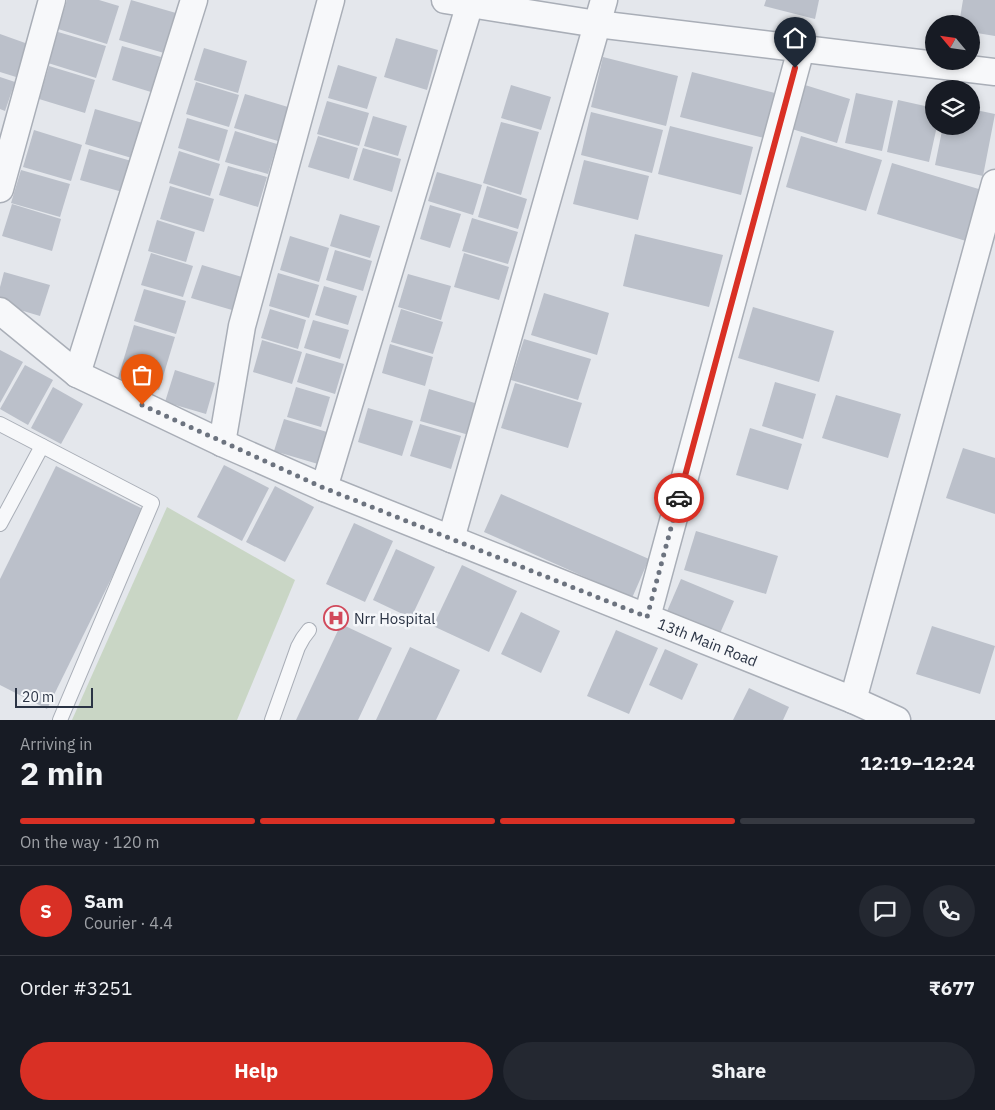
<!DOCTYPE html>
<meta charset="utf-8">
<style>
:root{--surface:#171b24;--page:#242831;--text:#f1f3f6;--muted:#9ea1a6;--line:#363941;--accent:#d93025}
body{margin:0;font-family:"IBM Plex Sans",sans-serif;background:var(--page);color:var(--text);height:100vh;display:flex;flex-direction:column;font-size:19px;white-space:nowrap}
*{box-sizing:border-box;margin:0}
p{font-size:16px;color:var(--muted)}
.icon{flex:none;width:28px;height:28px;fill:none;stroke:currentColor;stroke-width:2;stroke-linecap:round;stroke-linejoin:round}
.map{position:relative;height:720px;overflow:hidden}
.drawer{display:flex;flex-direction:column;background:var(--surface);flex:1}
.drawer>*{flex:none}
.needle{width:32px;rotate:299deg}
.controls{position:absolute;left:925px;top:15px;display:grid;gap:10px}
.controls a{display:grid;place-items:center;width:55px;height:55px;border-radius:50%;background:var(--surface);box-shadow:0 2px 8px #0003;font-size:25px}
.scale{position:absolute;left:15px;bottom:12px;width:78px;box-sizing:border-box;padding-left:5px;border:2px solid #2b3445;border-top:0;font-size:14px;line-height:18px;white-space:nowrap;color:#2b3445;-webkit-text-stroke:4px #f4f6f9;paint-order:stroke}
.pin{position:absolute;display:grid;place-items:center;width:42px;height:42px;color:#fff;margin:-51px -21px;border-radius:50% 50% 50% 0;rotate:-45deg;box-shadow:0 0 5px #0007}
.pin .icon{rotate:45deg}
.courier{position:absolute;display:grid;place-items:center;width:50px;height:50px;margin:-25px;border:4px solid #d93025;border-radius:50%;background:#fff;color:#222;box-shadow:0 1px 6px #0007}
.overview em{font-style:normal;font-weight:700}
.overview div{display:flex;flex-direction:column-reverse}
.overview{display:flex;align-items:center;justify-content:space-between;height:85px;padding:0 20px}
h1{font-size:32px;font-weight:700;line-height:38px}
.bar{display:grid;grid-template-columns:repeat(4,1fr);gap:8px 5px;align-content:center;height:60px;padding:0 20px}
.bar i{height:6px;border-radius:4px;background:var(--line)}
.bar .active{background:var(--accent)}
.bar p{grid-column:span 4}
.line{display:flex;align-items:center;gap:12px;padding:0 20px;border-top:1px solid var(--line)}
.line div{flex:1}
.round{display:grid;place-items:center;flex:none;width:52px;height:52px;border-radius:26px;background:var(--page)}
.button{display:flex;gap:10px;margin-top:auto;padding:10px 20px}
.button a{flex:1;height:58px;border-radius:30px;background:var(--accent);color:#fff;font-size:20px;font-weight:700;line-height:58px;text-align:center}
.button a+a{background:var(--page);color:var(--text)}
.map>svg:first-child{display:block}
.green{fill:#c9d6c5}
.building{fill:#bbc0ca}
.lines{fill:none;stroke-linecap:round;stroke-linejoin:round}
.lane-casing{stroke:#a9aeb7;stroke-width:16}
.street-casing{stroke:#a9aeb7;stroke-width:29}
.lane{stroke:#f7f8fa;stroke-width:14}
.street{stroke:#f7f8fa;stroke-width:26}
.done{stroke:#6c737f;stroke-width:5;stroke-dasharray:0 9}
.route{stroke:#d93025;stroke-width:6}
.labels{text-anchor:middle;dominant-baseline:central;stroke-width:5;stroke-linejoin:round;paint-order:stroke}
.poi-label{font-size:15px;fill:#2b3445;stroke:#f4f6f9;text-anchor:start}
.street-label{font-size:15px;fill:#2b3445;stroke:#f4f6f9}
</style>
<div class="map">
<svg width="995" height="720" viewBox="0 0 995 720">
<rect width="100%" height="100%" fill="#e4e7ec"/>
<polygon class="green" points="167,507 295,580 237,720 72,720"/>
<g class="building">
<polygon points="67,0 99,0 119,6 107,44 58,29"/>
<polygon points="131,0 176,13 164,53 119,40"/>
<polygon points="766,0 819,0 815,19 764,6"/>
<polygon points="963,0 995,0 995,36 971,32 971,24 959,24"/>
<polygon points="58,32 106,46 96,78 48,63"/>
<polygon points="0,34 28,44 16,77 0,72"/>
<polygon points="396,38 438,50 427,90 384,77"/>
<polygon points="122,46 161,57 151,92 112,80"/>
<polygon points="204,48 247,61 238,93 194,80"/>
<polygon points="603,57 678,76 666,126 591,107"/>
<polygon points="338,65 377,77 367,109 328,98"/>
<polygon points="49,66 95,80 85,113 39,99"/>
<polygon points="692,72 779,94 768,139 680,117"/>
<polygon points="0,77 15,82 5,111 0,109"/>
<polygon points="196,82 239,95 229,127 186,114"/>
<polygon points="511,85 551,97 541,130 501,118"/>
<polygon points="805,85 850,99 837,143 792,129"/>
<polygon points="856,93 893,101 882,151 845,143"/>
<polygon points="245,94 288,107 278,141 234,128"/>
<polygon points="898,100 934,108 934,126 937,126 929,162 887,152"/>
<polygon points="327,101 369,113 359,146 317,134"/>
<polygon points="95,109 146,124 135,159 85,144"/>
<polygon points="971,109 995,114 983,176 935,165 943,126 971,126"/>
<polygon points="591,112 663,130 652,173 581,155"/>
<polygon points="373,116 407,126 398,156 364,146"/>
<polygon points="187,118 228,130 219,161 178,148"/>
<polygon points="501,122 539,132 521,195 483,183"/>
<polygon points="670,126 753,147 741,195 658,174"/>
<polygon points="34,130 82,145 71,181 23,167"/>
<polygon points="235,131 277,144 268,174 225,162"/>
<polygon points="318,136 358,148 349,179 308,167"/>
<polygon points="801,136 882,160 866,211 786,187"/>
<polygon points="363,148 401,159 392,192 353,180"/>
<polygon points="89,149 135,162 126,193 80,180"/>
<polygon points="179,151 220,164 210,196 169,183"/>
<polygon points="584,160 649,176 638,220 573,204"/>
<polygon points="892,163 982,190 966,241 877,214"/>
<polygon points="228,166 267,177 258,207 219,195"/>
<polygon points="21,170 70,184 60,217 11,203"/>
<polygon points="437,172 482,185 473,215 428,201"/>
<polygon points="170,186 214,199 204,232 160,219"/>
<polygon points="487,186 527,199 518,229 478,217"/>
<polygon points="12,204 61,219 52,251 2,236"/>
<polygon points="430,205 461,214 450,248 420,239"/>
<polygon points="340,214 380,226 370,258 330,246"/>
<polygon points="472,218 518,232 508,264 462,251"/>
<polygon points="157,220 195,232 186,262 148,251"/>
<polygon points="635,234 723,255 709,307 623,286"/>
<polygon points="290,236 329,248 319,282 280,270"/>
<polygon points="335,250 372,261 363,291 326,280"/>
<polygon points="151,253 193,266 183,297 141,285"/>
<polygon points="464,253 509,267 499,300 454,287"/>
<polygon points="202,265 242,277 232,310 191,298"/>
<polygon points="4,272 50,285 40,316 0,304 0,287"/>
<polygon points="278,273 319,285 309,318 269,306"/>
<polygon points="408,274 451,286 441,320 398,307"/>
<polygon points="324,286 357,296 348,325 315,315"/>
<polygon points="144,289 186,301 176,334 134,321"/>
<polygon points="544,293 609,313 597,355 531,335"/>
<polygon points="753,307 834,331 819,382 738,358"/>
<polygon points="270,309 306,320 298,349 261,338"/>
<polygon points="401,309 443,322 433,354 391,342"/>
<polygon points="313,320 349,330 340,359 304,348"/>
<polygon points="134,325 175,337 159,390 118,378"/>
<polygon points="524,339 591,359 578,400 511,380"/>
<polygon points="262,340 302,352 292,384 253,372"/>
<polygon points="390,344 433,357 425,386 382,373"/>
<polygon points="0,350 23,362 0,403"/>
<polygon points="306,353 344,364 335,394 297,382"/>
<polygon points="25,365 53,380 28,425 0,409"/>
<polygon points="175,370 215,383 206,414 165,402"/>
<polygon points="775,382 816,394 803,439 762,426"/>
<polygon points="515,383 582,403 568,448 501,428"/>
<polygon points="53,387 83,404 61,444 31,428"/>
<polygon points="296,387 330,397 321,427 287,417"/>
<polygon points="429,389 478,404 469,435 420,421"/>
<polygon points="836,395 901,414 888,458 822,438"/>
<polygon points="368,408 413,421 402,456 358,442"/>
<polygon points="284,419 327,432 318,464 274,451"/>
<polygon points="420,424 461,436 451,469 410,456"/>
<polygon points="750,428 802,444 788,490 736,475"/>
<polygon points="963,448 995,458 995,514 946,498"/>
<polygon points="224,465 269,488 242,541 197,517"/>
<polygon points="56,466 145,510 47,709 0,685 0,579"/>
<polygon points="275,486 314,507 285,562 246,542"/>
<polygon points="501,494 649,559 632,598 484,532"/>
<polygon points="354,523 393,541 365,602 326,584"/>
<polygon points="696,531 778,556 766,594 684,570"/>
<polygon points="396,549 435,567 411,618 373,600"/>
<polygon points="462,565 517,591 489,652 433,626"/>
<polygon points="681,579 734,601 718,638 665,616"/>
<polygon points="521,612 560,631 541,673 501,654"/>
<polygon points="341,624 392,648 358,720 296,720"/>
<polygon points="932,626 995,646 980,694 916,674"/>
<polygon points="616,630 658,648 629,714 587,696"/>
<polygon points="410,647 460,670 436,720 376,720"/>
<polygon points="665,649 698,664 682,700 649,685"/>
<polygon points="749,688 789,707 783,720 733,720"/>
</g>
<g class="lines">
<defs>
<g id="lane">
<polyline points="0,424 152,503 60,720"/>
<polyline points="0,524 42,446"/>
<polyline points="272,720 298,647 303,638 309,630"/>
</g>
<g id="street">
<polyline points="445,0 597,24 995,72"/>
<polyline points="0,189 52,0"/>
<path id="s1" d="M0 311 77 374 222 443 324 488 853 700 897 720"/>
<polyline points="77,374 194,0"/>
<polyline points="222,443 242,326 331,0"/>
<polyline points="324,488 471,0"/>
<polyline points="451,539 604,0"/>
<polyline points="647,617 801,49"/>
<polyline points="853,700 995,183"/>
</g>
</defs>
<use href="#lane" class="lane-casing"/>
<use href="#street" class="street-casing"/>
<use href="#lane" class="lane"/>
<use href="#street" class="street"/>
</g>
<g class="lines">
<polyline class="done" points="142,405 324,488 647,617 679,498"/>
<polyline class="route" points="679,498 795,68"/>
</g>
<defs>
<symbol id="hospital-ring" viewBox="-11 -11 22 22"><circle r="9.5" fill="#f4f6f9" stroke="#d1495b" stroke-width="1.5"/><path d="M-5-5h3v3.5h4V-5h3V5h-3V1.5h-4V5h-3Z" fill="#d1495b"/></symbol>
</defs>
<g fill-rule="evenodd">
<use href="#hospital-ring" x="322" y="604" width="28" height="28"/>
</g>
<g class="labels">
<g class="poi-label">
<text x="354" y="618">Nrr Hospital</text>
</g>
<g class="street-label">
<text stroke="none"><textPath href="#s1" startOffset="785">13th Main Road</textPath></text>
</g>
</g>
</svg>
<div class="controls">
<a><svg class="needle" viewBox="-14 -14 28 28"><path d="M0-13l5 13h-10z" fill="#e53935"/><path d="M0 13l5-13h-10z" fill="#9ea1a6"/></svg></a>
<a><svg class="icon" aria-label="layers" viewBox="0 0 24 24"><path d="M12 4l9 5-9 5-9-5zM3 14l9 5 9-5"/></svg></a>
</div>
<div class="scale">20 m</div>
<div class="pin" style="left:142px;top:405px;background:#ea580c"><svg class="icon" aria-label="bag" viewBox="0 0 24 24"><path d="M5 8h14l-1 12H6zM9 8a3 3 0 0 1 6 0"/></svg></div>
<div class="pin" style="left:795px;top:68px;background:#1f2937"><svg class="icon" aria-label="home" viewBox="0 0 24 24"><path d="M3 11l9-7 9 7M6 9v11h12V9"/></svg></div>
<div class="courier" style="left:679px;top:498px"><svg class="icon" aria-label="car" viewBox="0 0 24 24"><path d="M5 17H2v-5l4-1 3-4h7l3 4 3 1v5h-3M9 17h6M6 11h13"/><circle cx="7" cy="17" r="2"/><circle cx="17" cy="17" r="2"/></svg></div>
</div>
<section class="drawer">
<div class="overview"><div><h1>2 min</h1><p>Arriving in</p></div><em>12:19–12:24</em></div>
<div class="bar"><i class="active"></i><i class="active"></i><i class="active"></i><i></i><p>On the way · 120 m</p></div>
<div class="line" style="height:90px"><b class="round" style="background:var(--accent);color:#fff">S</b><div><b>Sam</b><p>Courier · 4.4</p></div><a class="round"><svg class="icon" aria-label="chat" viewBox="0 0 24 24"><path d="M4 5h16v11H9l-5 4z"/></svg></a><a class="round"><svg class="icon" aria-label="phone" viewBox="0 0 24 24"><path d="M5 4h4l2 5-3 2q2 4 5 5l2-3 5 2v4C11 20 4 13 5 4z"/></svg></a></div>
<div class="line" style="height:65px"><div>Order #3251</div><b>₹677</b></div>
<div class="button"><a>Help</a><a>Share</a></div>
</section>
